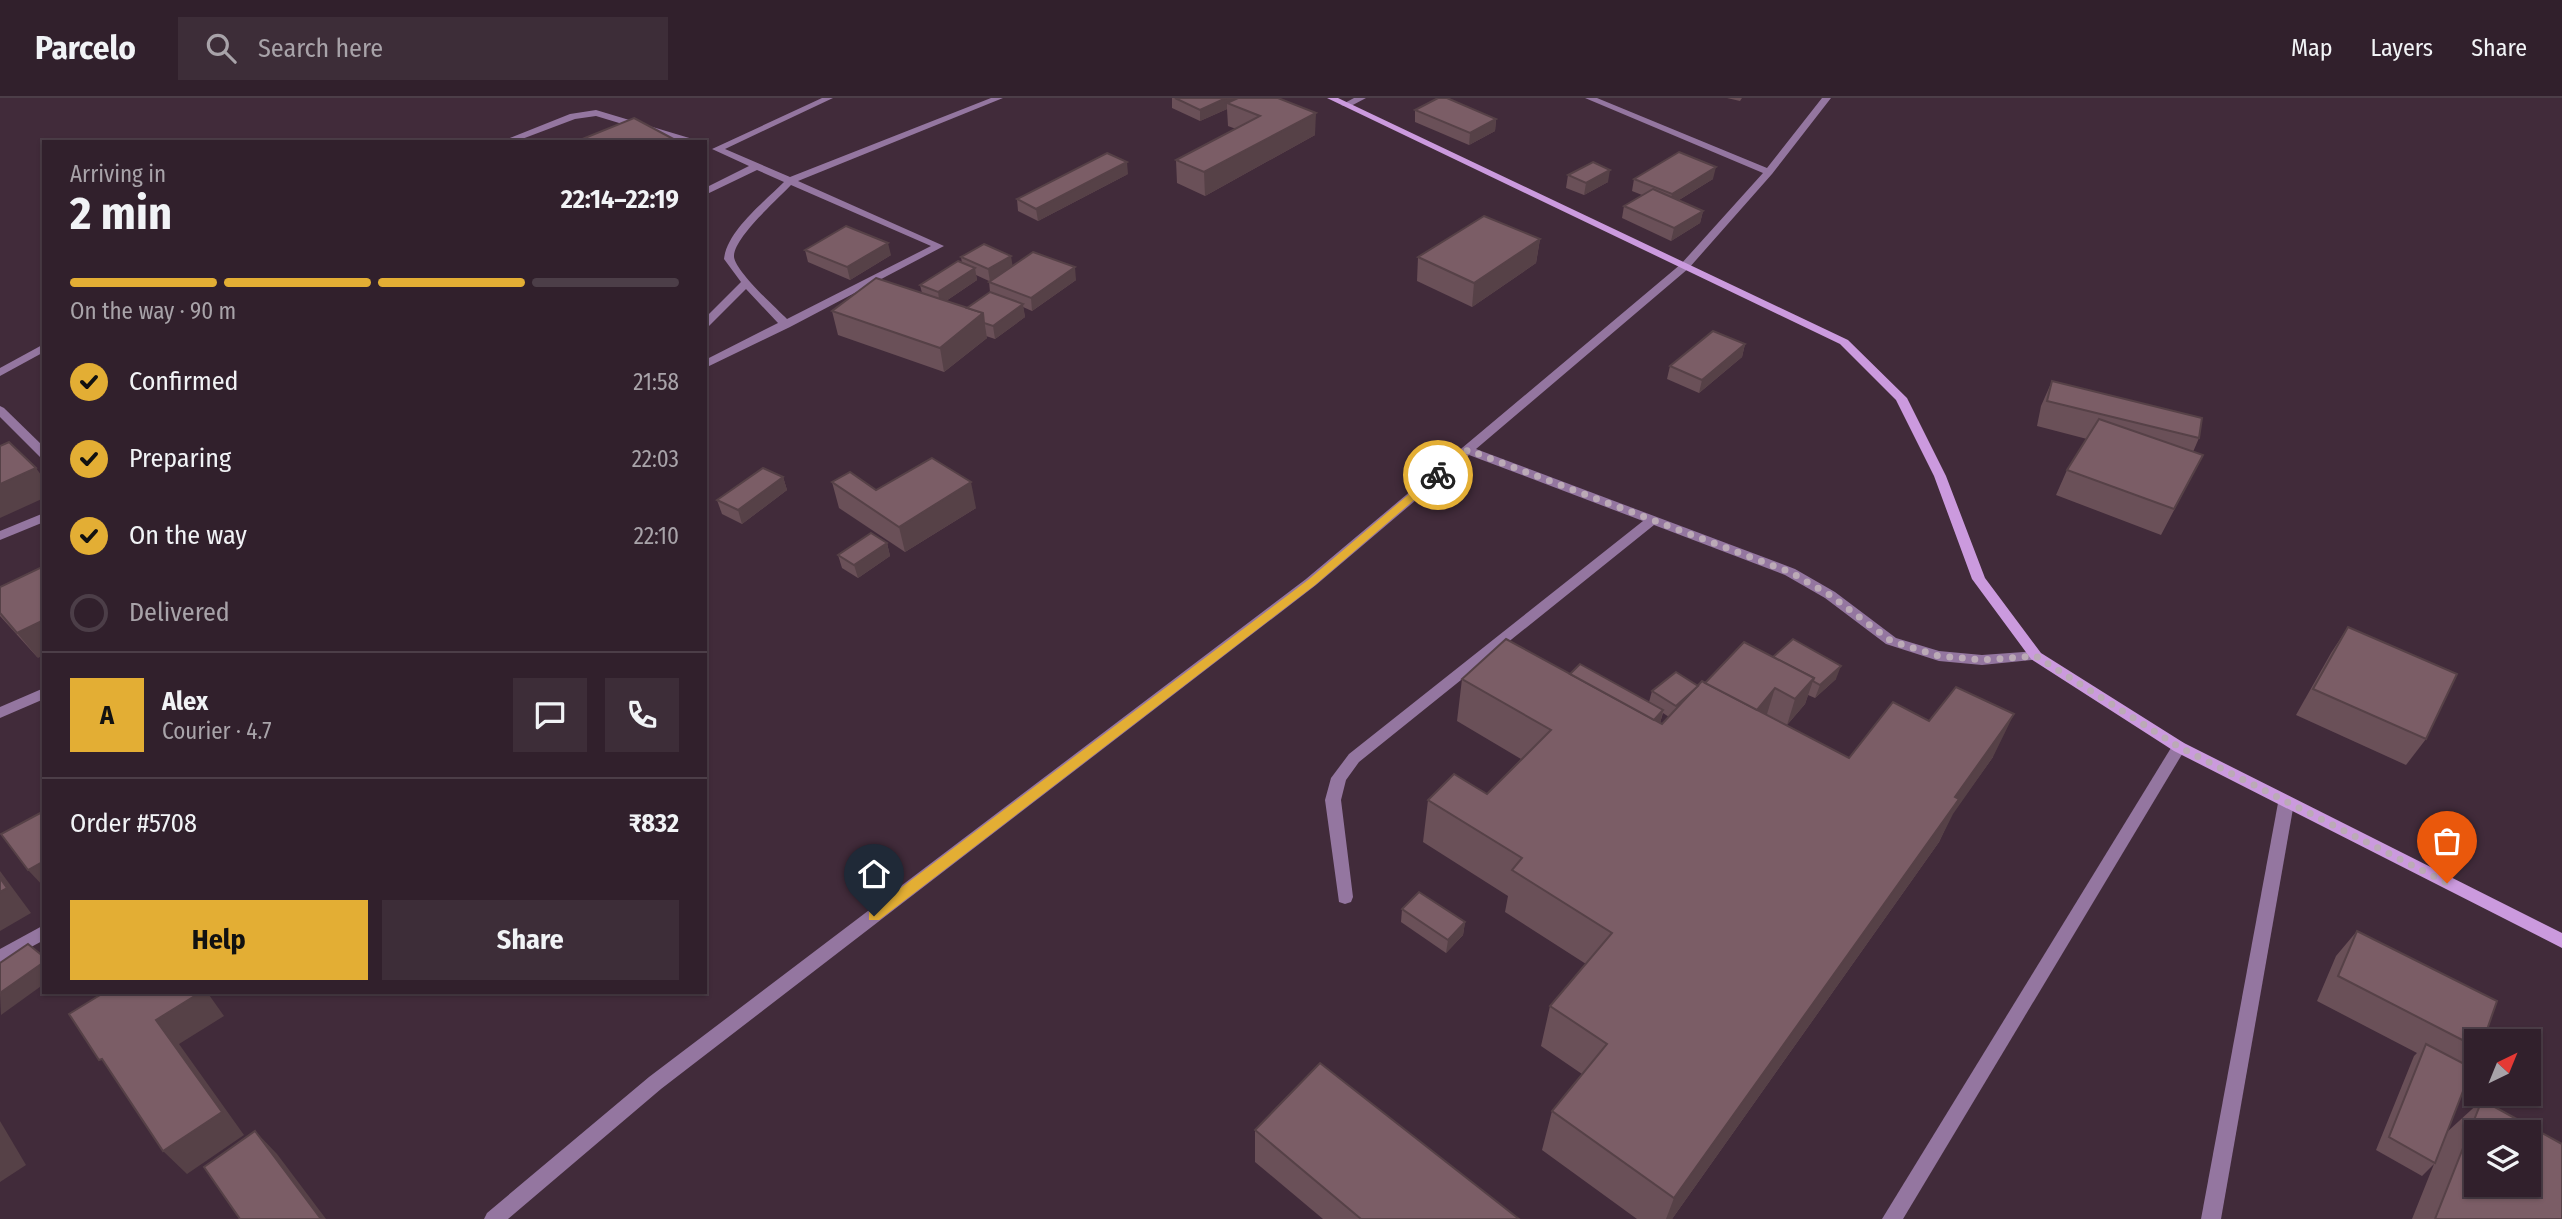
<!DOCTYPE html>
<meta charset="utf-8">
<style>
:root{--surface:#31202c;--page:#3d2d38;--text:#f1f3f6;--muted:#a8a3a9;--line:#4c3e48;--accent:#e3ae34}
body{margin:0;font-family:"Fira Sans Condensed",sans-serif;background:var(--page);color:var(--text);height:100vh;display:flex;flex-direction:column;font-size:26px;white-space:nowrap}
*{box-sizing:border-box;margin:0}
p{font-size:23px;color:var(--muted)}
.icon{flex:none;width:38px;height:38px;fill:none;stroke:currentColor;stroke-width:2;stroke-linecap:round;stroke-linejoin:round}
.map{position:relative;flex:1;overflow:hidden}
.panel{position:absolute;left:42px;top:42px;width:665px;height:854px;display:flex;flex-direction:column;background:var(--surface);border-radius:0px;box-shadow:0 2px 5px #0004,0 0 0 2px var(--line)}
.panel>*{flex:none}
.needle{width:46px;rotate:43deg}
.fabs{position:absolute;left:2464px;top:931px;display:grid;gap:14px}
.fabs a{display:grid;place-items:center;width:77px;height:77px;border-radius:0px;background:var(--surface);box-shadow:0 2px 5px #0004,0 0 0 2px var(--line);font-size:35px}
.pin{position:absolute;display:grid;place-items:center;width:60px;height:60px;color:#fff;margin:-72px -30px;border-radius:50% 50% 50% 0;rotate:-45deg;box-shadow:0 0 7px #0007}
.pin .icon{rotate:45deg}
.courier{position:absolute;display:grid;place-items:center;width:70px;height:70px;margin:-35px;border:5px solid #e3ae34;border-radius:50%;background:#fff;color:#222;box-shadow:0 2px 9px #0007}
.summary em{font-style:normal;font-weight:700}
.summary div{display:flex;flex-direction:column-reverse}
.summary{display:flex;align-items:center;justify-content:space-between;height:119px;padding:0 28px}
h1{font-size:46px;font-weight:700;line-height:52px}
.bar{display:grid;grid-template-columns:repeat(4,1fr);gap:10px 7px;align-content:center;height:84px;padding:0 28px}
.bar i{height:9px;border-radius:5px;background:var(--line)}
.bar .current{background:var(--accent)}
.bar p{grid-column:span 4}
.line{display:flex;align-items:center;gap:18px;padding:0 28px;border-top:2px solid var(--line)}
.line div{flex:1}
.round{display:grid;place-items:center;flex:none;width:74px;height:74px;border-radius:0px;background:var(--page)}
ol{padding:0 28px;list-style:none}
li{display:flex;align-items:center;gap:21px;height:77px}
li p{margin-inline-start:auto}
li .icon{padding:7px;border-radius:50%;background:var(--accent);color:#111;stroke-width:4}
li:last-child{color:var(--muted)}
li i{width:38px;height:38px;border:4px solid var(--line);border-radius:50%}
.primary-button{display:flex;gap:14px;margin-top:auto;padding:14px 28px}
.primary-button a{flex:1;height:80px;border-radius:0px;background:var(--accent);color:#111;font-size:28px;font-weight:700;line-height:80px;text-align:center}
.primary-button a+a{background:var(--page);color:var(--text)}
header{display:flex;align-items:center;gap:42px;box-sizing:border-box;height:98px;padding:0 35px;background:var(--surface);border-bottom:2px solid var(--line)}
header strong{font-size:33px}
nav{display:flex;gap:38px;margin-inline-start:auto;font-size:24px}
.search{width:490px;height:63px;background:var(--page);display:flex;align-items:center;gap:18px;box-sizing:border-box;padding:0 24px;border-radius:0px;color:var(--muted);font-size:26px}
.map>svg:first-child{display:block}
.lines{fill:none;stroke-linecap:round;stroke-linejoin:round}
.street{fill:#9476a0;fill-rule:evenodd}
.secondary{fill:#cb9ade;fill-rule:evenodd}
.wall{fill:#6a5058;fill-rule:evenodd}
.shaded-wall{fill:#564147}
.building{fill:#7b5d66;stroke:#564147;stroke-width:2;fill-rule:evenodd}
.route{fill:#e3ae34}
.done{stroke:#bbaab6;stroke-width:7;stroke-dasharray:0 12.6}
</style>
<header>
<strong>Parcelo</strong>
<div class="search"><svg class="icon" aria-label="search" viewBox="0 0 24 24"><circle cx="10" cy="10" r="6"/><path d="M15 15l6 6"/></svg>Search here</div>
<nav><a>Map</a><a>Layers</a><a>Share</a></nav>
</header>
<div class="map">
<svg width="2562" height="1121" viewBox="0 0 2562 1121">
<rect width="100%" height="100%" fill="#412b3a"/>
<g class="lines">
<g class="street">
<path d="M822 0H833L725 51 790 79 991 0H1003L798 83 944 148 790 229 705 270V262L778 225 746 191 709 228 705 229V220L741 184 724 161C727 133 764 104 784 84L757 72 705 97V90L749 68 712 51ZM791 87 931 148 787 221C775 209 736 174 734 159 733 140 778 101 791 87Z"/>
<polygon points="1354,0 1366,0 1349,9 1341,7"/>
<polygon points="1585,0 1597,0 1767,70 1822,0 1831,0 1772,76 1689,170 1476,351 1795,471 1835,494 1896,540 1939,553 1982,557 2036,553 2043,558 2041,561 1982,567 1939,563 1886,546 1825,500 1785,477 1654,427 1359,664 1346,682 1341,702 1353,799 1351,804 1345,806 1339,804 1325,702 1331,680 1349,656 1643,423 1469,357 1316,487 661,991 508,1121 484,1121 487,1115 649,979 1306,481 1681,166 1763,75"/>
<polygon points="596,12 696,42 698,44 682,44 596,18 575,21 514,44 500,44 570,16"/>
<polygon points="44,246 44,254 0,278 0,270"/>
<polygon points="0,308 4,310 44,349 44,360 40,359 0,319"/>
<polygon points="44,415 44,424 0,442 0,433"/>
<polygon points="44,590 44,601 0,620 0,609"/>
<polygon points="2179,643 2184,645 2186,649 2184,653 1903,1121 1882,1121 2174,645"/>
<polygon points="2286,699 2291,701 2294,705 2221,1121 2201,1121 2278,705 2281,701"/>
<polygon points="44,827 44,842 0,866 0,851"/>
</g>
<polygon class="secondary" points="1327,0 1338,0 1848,242 1907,300 1946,378 1985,480 2041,555 2184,645 2562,835 2562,850 2174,653 2031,561 1972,481 1934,378 1896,302 1840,246"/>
</g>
<g class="wall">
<polygon points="1172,0 1278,0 1315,37 1205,98 1177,85 1176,62 1236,31 1228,28 1227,11 1200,23 1172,10"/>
<polygon points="1727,0 1742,0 1740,3"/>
<polygon points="1415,12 1496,21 1495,33 1469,47 1415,24"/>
<polygon points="1128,76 1038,123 1018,113 1017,101"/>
<polygon points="1568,77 1608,84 1584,97 1566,90"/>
<polygon points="1634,81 1713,81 1679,102 1703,113 1700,125 1671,143 1622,120 1624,108 1642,97 1632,93"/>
<polygon points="1540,141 1536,165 1472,209 1417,183 1418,159"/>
<polygon points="805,152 891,157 850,182 808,164"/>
<path d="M961 159 1012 168 1076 182 1032 213 1023 209 1025 219 995 241 986 238 987 240 944 274 838 237 832 213 922 195 920 187 962 165ZM976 177 989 183 990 194 967 210 946 203 977 182Z"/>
<polygon points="1745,246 1742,259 1699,295 1667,281 1670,268"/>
<polygon points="2052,283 2199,340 2193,354 2203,357 2161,437 2056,397 2067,372 2087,341 2037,328 2041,308"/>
<polygon points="783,379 787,392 742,426 722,416 717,402"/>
<polygon points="832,384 876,392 976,410 905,454 839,410"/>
<polygon points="887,445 890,458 858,480 842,470 838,457"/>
<polygon points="0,489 38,560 0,518"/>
<polygon points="2348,529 2426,641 2406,667 2296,617 2331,555"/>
<path d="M1773 559 1836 581 1815 600 1808 597 1805 606 1787 627 1766 617 1849 660 1993 659 1952 716 1939 744 1672 1121H1637L1542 1052 1552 1013 1582 976 1541 948 1550 908 1586 866 1505 814 1508 798 1423 744 1428 702 1487 696 1521 661 1457 623 1462 581 1570 576 1649 604 1652 593 1698 588ZM1663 615 1669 619 1662 626 1660 625Z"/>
<polygon points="1402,811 1465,824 1463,837 1446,855 1401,824"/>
<polygon points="2357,833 2476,943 2476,956 2465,966 2447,1034 2482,1002 2562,1121 2412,1121 2434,1066 2422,1078 2376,1052 2414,958 2417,955 2317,903 2336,858"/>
<polygon points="1255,1032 1519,1121 1323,1121 1255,1064"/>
</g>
<g class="shaded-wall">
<polygon points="1226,0 1248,0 1227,5 1227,11 1200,23 1200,12"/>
<polygon points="1316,15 1315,37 1205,98 1204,74"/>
<polygon points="1496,21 1495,33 1469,47 1470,35"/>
<polygon points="1127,64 1128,76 1038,123 1036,111"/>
<polygon points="1716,69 1713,81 1669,108 1672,96"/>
<polygon points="1610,72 1608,84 1584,97 1586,85"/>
<polygon points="1703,113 1700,125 1671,143 1674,130"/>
<polygon points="1540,141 1536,165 1472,209 1474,185"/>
<polygon points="888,145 891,157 850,182 847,169"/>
<polygon points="1011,158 1013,170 990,184 988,171"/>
<polygon points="1075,169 1076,182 1032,213 1031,200"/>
<polygon points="975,170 977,182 940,207 938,194"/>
<polygon points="1023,206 1025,219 995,241 993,228"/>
<polygon points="983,215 987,240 944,274 940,250"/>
<polygon points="1745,246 1742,259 1699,295 1702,282"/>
<polygon points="36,370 44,381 44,400 0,420 0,386"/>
<polygon points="783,379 787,392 742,426 738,412"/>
<polygon points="971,384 976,410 905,454 899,429"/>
<polygon points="887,445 890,458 858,480 854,467"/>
<polygon points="44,522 44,557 38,560 17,535"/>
<polygon points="1841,568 1836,581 1815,600 1820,587"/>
<polygon points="1814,580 1805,606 1787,627 1795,601"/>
<polygon points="1775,590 1767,616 1740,647 1748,622"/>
<polygon points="1663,612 1660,626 1638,639"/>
<polygon points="2014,616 1993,659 1953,716 1939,744 1672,1121 1666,1121 1674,1100 1955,699"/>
<polygon points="44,763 44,789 28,772"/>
<polygon points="0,773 31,815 0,833"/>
<polygon points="1465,824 1463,837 1446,855 1448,842"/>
<polygon points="44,864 44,886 1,917 0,895"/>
<polygon points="201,894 207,894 224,918 179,946 244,1037 187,1076 163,1053 156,922"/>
<polygon points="0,1023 26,1067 0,1084"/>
<polygon points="255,1033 277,1056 326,1121 321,1121"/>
</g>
<g class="building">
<polygon points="1175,0 1226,0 1200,12"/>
<polygon points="1238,0 1278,0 1316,15 1204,74 1176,62 1260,18 1227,5"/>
<polygon points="1438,0 1447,0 1496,21 1470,35 1415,12"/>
<polygon points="634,20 679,44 575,44"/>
<polygon points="1679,54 1716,69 1672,96 1634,81"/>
<polygon points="1107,55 1127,64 1036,111 1017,101"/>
<polygon points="1593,64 1610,72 1586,85 1568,77"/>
<polygon points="1653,91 1703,113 1674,130 1624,108"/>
<polygon points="1484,118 1540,141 1474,185 1418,159"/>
<polygon points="846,128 888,145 847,169 805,152"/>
<polygon points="984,146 1011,158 988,171 961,159"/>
<polygon points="1033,154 1075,169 1031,200 989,184"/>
<polygon points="958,163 975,170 938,194 920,187"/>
<polygon points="876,180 983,215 940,250 832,213"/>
<polygon points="990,194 1023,206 993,228 984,225 983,215 967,210"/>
<polygon points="1713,233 1745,246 1702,282 1670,268"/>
<polygon points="2052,283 2202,320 2199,340 2047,303"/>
<polygon points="2099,321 2203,357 2174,411 2067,372"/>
<polygon points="9,344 36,370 0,386 0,348"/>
<polygon points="932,360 971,384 899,429 832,384 850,374 876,392"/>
<polygon points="763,370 783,379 738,412 717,402"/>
<polygon points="871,435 887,445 854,467 838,457"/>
<polygon points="44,468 44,522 17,535 0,515 0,489"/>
<polygon points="2348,529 2457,576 2426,641 2313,591"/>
<polygon points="1506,541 1662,626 1702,583 1849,660 1893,604 1929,623 1956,589 2014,616 1955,699 1959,701 1674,1100 1552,1013 1607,946 1550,908 1612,835 1512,772 1522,760 1428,702 1454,676 1487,696 1551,632 1462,581"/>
<polygon points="1793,541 1841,568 1820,587 1813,583 1814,580 1773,559"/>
<polygon points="1744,544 1814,580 1795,601 1775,590 1757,612 1705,585"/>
<polygon points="1580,566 1663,612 1654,622 1570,576"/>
<polygon points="1676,574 1698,588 1676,608 1652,593"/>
<polygon points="44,713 44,763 28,772 1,736"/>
<polygon points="0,780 7,790 0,794"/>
<polygon points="1419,794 1465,824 1448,842 1402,811"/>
<polygon points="2357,833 2497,903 2483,943 2476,943 2476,949 2338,878"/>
<polygon points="28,846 44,859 44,864 0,895 0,865"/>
<polygon points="105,894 201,894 156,922 222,1014 163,1053 102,961 99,962 69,916"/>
<polygon points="2426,946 2472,970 2435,1065 2389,1039"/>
<polygon points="1320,965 1519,1121 1361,1121 1255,1032"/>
<path d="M2482 1002 2562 1046V1121H2435ZM2476 1034H2529V1087H2476Z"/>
<polygon points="255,1033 321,1121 240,1121 204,1069"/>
</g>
<polygon class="route" points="1434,375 1443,377 1315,487 879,822 869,822 869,814 1308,482"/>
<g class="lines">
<polyline class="done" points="1438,377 1468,352 1790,474 1830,497 1891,543 1939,558 1961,560 1982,562 2036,558 2179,649 2447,785"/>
</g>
</svg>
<div class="fabs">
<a><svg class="needle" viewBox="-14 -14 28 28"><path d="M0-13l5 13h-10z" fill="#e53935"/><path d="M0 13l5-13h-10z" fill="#a8a3a9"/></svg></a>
<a><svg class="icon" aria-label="layers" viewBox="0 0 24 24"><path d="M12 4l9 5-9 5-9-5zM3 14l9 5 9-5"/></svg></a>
</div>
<div class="pin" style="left:2447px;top:785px;background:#ea580c"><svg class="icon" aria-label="bag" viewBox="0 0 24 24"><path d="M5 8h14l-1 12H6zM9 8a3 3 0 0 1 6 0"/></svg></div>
<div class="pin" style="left:874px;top:818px;background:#1f2937"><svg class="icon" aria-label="home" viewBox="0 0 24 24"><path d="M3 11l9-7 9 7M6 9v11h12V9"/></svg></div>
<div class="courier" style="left:1438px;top:377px"><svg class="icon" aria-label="bike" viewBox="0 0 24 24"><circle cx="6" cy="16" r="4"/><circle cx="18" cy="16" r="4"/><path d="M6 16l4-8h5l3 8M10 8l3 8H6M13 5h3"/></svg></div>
<section class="panel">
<div class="summary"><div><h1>2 min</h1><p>Arriving in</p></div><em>22:14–22:19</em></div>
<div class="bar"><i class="current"></i><i class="current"></i><i class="current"></i><i></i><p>On the way · 90 m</p></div>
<ol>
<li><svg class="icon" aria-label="check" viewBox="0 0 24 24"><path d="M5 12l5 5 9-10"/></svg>Confirmed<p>21:58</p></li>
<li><svg class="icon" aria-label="check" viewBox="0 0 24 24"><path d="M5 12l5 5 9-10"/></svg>Preparing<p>22:03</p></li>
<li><svg class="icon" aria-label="check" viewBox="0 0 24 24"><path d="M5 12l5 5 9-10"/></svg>On the way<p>22:10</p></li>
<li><i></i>Delivered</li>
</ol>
<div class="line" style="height:126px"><b class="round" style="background:var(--accent);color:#111">A</b><div><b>Alex</b><p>Courier · 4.7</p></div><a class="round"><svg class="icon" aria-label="chat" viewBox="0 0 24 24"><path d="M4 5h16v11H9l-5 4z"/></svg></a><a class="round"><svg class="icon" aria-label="phone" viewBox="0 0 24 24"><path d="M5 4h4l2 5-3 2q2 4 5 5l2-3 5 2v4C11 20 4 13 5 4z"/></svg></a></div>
<div class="line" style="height:91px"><div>Order #5708</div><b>₹832</b></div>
<div class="primary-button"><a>Help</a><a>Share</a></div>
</section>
</div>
